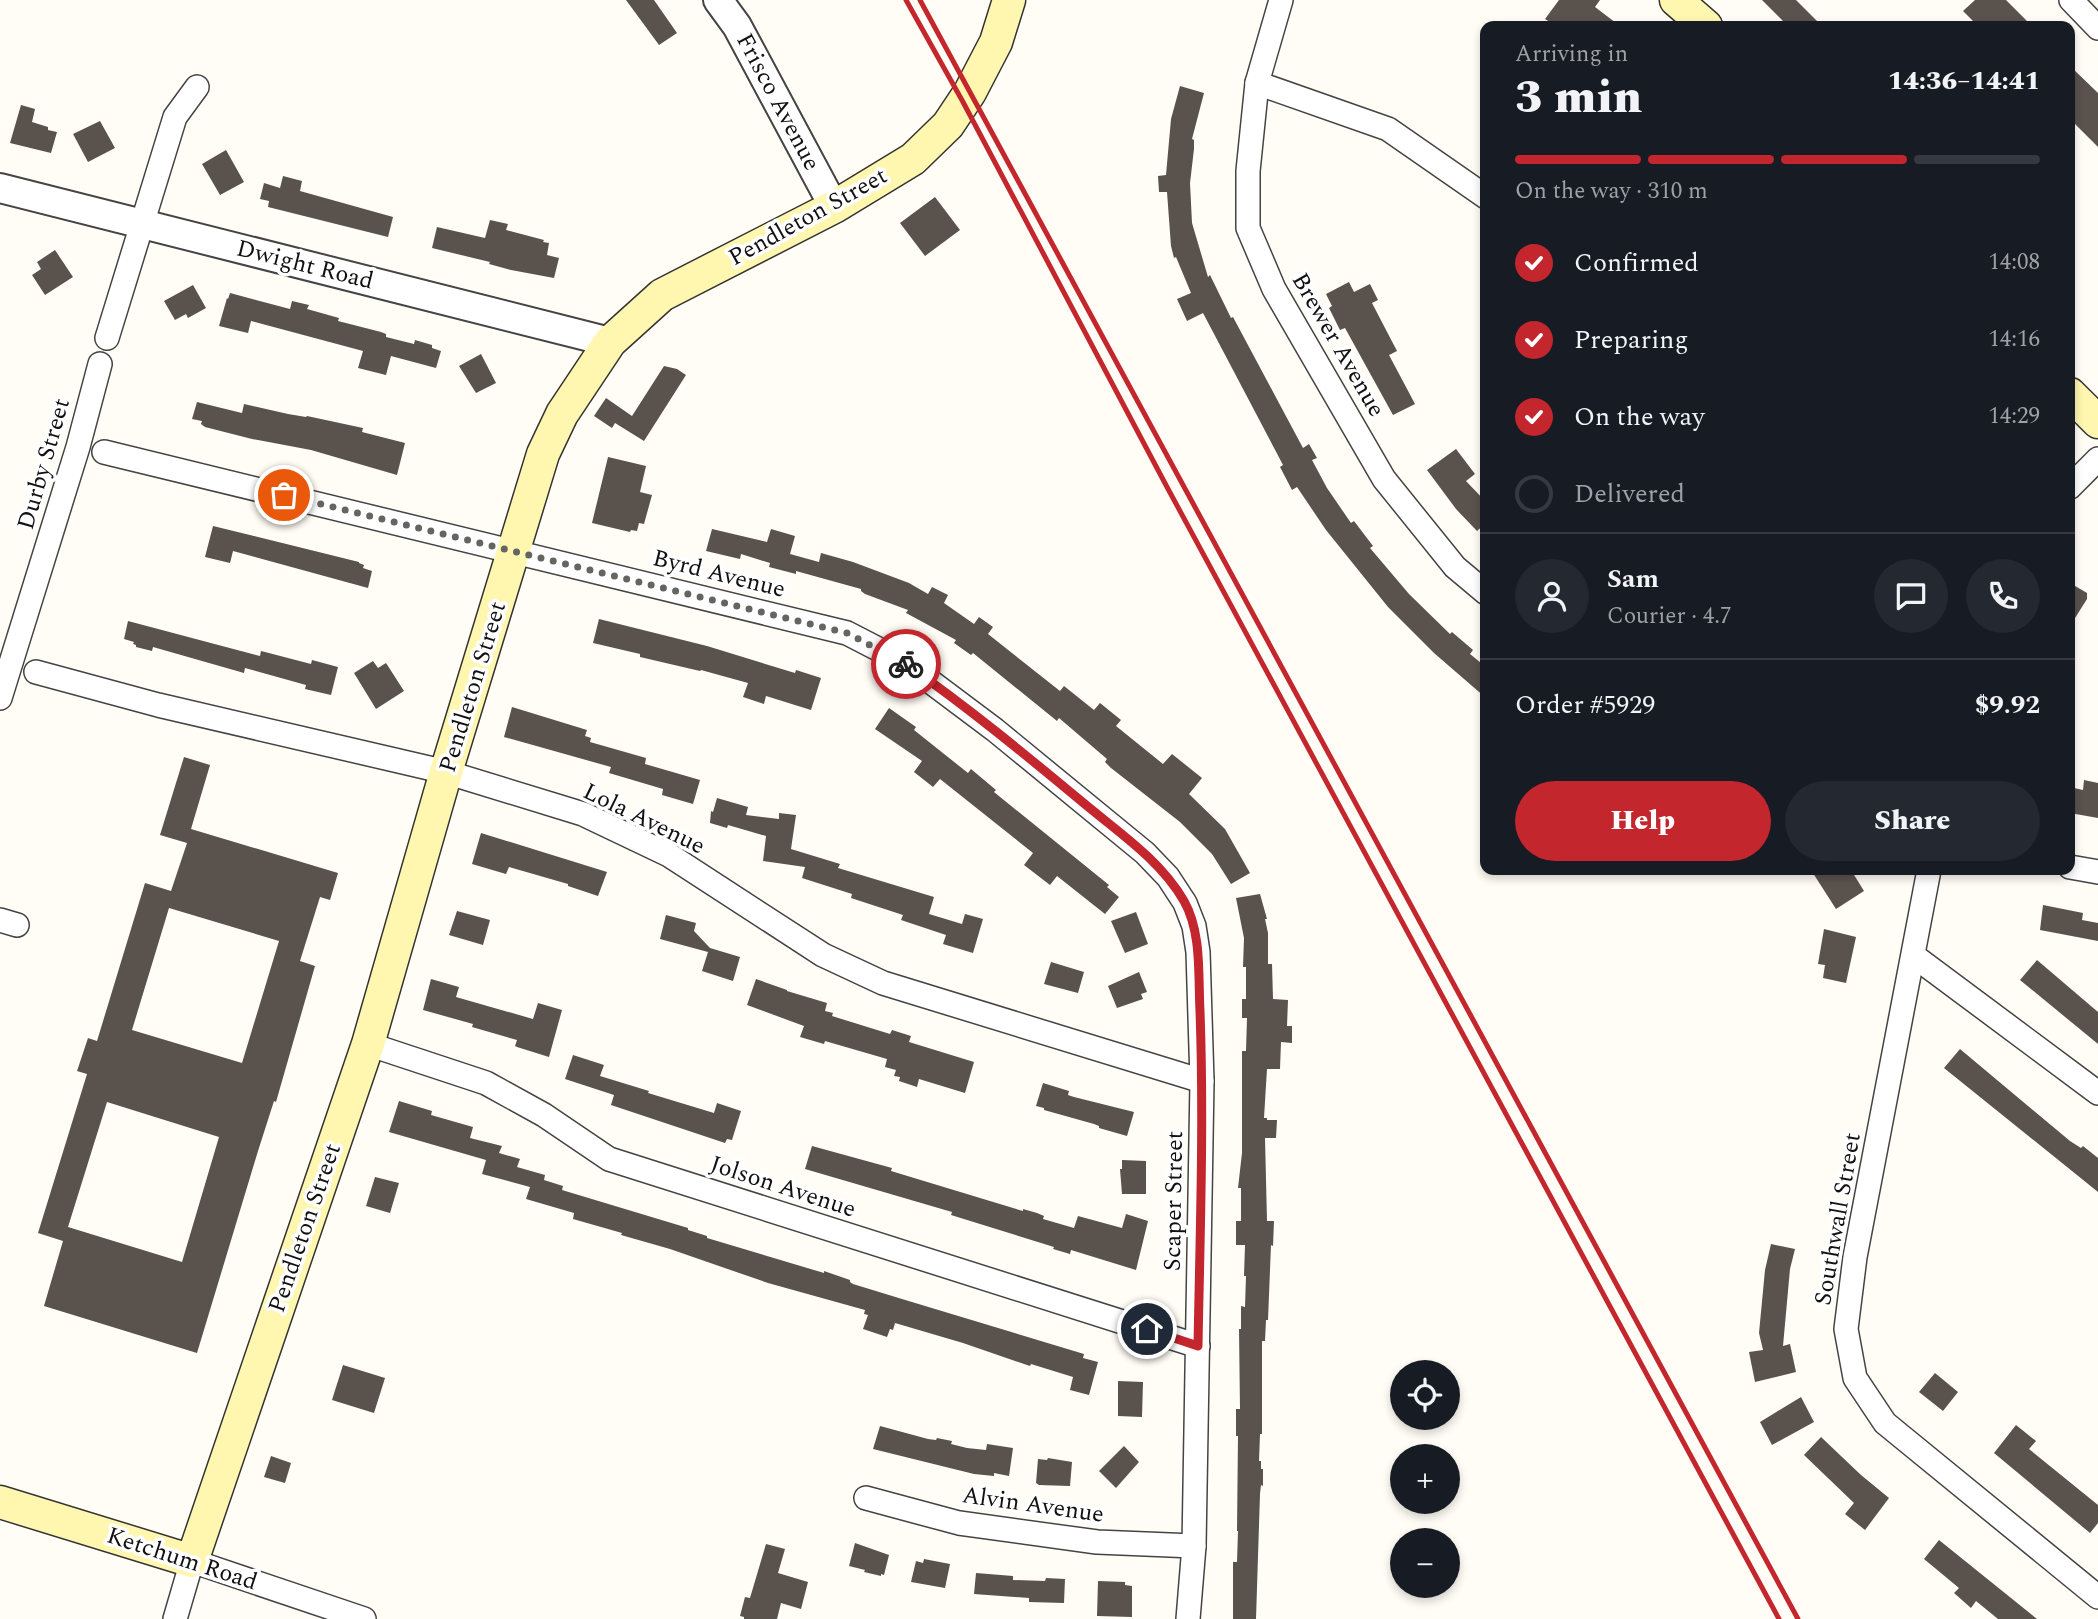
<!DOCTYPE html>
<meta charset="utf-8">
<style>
:root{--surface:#171b24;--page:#242831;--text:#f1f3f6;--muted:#9ea1a6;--line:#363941;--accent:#c4262e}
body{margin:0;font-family:Spectral,serif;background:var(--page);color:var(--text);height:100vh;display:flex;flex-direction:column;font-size:26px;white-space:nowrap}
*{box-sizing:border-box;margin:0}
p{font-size:23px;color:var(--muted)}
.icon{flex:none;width:38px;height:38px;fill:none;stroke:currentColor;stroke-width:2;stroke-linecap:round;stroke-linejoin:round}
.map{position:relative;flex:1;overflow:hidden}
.panel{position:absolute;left:1480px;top:21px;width:595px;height:854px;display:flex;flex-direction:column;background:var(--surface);border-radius:14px;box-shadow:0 4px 10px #0003}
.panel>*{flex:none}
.buttons{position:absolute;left:1390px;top:1360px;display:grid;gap:14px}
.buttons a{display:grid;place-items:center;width:70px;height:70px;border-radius:50%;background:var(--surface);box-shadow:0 4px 10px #0003;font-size:35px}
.pin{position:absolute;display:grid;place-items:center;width:60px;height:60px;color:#fff;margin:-30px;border:4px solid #fff;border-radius:50%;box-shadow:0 2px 7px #0007}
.courier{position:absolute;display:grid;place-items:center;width:70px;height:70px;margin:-35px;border:5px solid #c4262e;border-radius:50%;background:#fff;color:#222;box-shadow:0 2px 9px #0007}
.summary em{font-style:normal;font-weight:800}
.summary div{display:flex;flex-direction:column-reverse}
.summary{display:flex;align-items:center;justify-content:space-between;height:119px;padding:0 35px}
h1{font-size:46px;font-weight:800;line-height:52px}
.bar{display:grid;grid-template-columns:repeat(4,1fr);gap:10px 7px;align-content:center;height:84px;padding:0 35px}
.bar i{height:9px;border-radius:5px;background:var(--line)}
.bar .active{background:var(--accent)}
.bar p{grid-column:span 4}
.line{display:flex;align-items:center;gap:18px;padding:0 35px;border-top:2px solid var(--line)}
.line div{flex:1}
.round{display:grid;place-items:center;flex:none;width:74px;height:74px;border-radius:37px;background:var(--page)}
ol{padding:0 35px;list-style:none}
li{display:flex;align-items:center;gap:21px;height:77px}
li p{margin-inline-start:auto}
li .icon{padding:7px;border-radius:50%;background:var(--accent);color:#fff;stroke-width:4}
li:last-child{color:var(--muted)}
li i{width:38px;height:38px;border:4px solid var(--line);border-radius:50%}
.cta{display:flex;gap:14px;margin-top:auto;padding:14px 35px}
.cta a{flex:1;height:80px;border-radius:42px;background:var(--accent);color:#fff;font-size:28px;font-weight:800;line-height:80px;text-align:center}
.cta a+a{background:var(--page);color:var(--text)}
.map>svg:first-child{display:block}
.building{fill:#5a524d;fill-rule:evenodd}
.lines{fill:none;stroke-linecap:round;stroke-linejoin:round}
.minor-casing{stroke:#444;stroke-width:26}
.tertiary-casing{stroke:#444;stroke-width:32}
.secondary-casing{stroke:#333;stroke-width:35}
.minor{stroke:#fff;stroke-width:23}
.tertiary{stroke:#fff;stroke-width:28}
.secondary{stroke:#fff6b0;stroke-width:32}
.rail{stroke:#c4262e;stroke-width:5}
.done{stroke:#646461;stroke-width:7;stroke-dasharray:0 12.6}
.route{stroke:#c4262e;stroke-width:9}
.labels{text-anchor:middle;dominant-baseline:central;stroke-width:7;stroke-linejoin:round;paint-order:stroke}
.street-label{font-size:24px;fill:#111;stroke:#fff}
</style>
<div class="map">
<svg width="2098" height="1619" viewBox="0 0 2098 1619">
<rect width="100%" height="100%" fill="#fffdf5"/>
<g class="building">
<polygon points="626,0 654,0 677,33 659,45"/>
<polygon points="1559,0 1600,0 1595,7 1620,26 1556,26 1545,19"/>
<polygon points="1762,0 1796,0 1822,26 1788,26"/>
<polygon points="1975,0 2006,0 2032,26 1978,26 1963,11"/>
<polygon points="2070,66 2098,93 2098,147 2070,119"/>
<polygon points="1180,86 1204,93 1192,139 1194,140 1194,149 1190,183 1192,223 1208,277 1210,275 1231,318 1233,317 1303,448 1309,444 1317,458 1312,460 1327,488 1351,523 1354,521 1373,546 1370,548 1409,594 1450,634 1452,632 1473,650 1470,654 1486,667 1486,698 1434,653 1388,607 1326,530 1297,487 1292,490 1280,467 1283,465 1203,313 1187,321 1177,299 1191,293 1176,257 1174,258 1171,246 1167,192 1159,192 1158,176 1166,175 1171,119"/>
<polygon points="21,105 35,109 32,122 48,127 48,130 57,132 51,153 10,143"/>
<polygon points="100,121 115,148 88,162 73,134"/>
<polygon points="226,150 244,182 220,195 202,164"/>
<polygon points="283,176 302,181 300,191 393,217 388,237 268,207 269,201 260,199 264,183 280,188"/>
<polygon points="935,197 960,230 925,256 900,223"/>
<polygon points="490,220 508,224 506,230 544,240 543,242 549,243 547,255 559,258 554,278 511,270 489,264 490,262 432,248 437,227 485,238"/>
<polygon points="55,250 73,277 45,295 32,275 41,269 37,262"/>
<polygon points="1349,282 1354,292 1370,284 1378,300 1372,303 1397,351 1389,355 1415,404 1393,415 1345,328 1340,330 1329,308 1332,306 1326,294"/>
<polygon points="193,285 206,308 188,318 186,314 175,320 164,301"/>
<polygon points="230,293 290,309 292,301 309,305 307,309 339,318 338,321 381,332 386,334 386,337 414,344 415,340 432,345 432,348 441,351 436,368 391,356 386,375 358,368 363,351 251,321 248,333 219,326 227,298 228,299"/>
<polygon points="481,354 496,383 476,393 459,366"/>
<polygon points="664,366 677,369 686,375 644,441 615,423 612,428 594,416 606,398 632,416"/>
<polygon points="197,402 242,413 244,404 288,414 306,417 307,416 363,428 362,432 405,443 397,475 311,450 252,439 205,427 201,424 202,421 192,419"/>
<polygon points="1456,449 1475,474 1466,481 1486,502 1486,523 1477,531 1456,509 1427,470"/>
<polygon points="608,457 646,466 640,492 652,495 644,524 639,523 637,531 631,530 630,532 592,523"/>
<polygon points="213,526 359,562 359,563 364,565 363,568 372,571 368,588 233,551 230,563 205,557"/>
<polygon points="712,529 767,542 771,529 795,536 790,554 819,562 821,553 853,562 909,583 928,594 932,587 948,595 944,603 974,624 979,617 993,627 988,634 1060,691 1064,686 1094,710 1100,703 1121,720 1116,726 1163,764 1172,754 1202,778 1189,794 1225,829 1250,873 1231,884 1212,854 1180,822 1111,768 1105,762 1107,759 1059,718 1057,721 973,653 971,655 954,643 956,640 906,613 908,610 865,594 861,591 861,589 796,571 796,574 769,567 770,563 741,554 740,559 706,551"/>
<polygon points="2070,583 2087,593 2087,599 2070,626"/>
<polygon points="599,619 707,646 795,673 796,670 821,678 811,710 766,696 764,704 743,697 748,683 701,670 700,671 640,657 640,654 593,643"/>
<polygon points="128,621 260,656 261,651 265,652 311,664 312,660 338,667 331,695 305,689 306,685 245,668 244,673 153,647 152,651 136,647 136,645 133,644 134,642 124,639"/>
<polygon points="373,661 378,668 386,663 404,691 376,709 354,673"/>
<polygon points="512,707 587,730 585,736 591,738 590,742 646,758 645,764 700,780 693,804 662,795 663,789 609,773 611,767 504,737"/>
<polygon points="889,708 916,727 914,730 968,773 971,769 996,790 994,792 1109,885 1107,887 1119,897 1105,914 1057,876 1050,885 1024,865 1033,853 940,779 933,787 914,772 922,761 875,729"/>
<path d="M184 757 210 765 191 829 338 873 330 900 320 897 300 961 315 966 276 1102 274 1101 258 1151 197 1353 44 1306 63 1241 38 1233 87 1074 77 1071 88 1038 97 1041 145 883 171 891 187 843 160 835ZM169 908 279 941 242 1063 132 1030ZM107 1102 219 1137 182 1262 68 1227Z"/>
<polygon points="2084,780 2098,783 2098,818 2070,813 2074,788 2083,790"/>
<polygon points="717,798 748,807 746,815 779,819 779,813 796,815 791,849 840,864 838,868 934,897 929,914 962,924 965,914 983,919 973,953 943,944 946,935 901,920 903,915 851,898 852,894 802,878 805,867 763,861 766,836 728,825 727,828 710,823 711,811 713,812"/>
<polygon points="481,833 607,872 598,896 568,886 568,884 509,867 506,874 472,864"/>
<polygon points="1811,870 1851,870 1864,891 1836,909"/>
<polygon points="1260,894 1267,919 1265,919 1268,933 1268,964 1272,964 1273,999 1288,1000 1287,1026 1292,1026 1292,1043 1281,1042 1280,1069 1267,1069 1266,1085 1264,1118 1267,1118 1267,1120 1277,1120 1276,1138 1265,1138 1267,1221 1274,1221 1273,1246 1271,1245 1268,1320 1266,1320 1265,1341 1262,1341 1262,1434 1260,1434 1259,1461 1261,1461 1261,1469 1263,1469 1263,1486 1261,1485 1260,1494 1256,1619 1233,1619 1233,1562 1237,1562 1238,1531 1237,1531 1238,1436 1236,1436 1236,1409 1240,1409 1239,1329 1241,1329 1241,1306 1245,1307 1246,1276 1244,1276 1245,1245 1236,1245 1236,1221 1241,1221 1241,1188 1238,1188 1242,1153 1242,1051 1246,1051 1247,1018 1242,1018 1242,999 1246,999 1246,967 1243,967 1244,938 1236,898"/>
<polygon points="2043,905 2083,913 2082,920 2098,923 2098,941 2040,930"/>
<polygon points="457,911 490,920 483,945 449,935"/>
<polygon points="1136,912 1148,944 1125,953 1111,921"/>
<polygon points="666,915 696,923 694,931 710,948 740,957 733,981 702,971 708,952 660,939"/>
<polygon points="1824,929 1856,937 1846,983 1823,978 1825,965 1818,964"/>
<polygon points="2037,960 2098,1012 2098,1044 2020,980"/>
<polygon points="1051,962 1084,972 1078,993 1044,984"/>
<polygon points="1139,972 1147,992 1141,994 1143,999 1117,1008 1108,986"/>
<polygon points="431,979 459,987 456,997 533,1019 538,1003 562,1010 549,1057 517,1047 515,1046 517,1040 472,1027 473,1024 423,1010"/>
<polygon points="756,979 787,990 787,991 827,1003 825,1011 833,1013 832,1016 890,1034 892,1030 911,1036 909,1042 974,1062 965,1093 919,1079 917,1087 899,1081 900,1077 894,1076 896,1070 885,1067 887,1059 825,1041 824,1044 800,1037 804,1026 747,1005"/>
<polygon points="1960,1049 2070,1141 2081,1148 2083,1146 2098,1158 2098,1192 1944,1068"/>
<polygon points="573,1055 604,1065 600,1076 649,1091 648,1093 714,1113 717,1103 741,1111 732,1140 727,1139 725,1143 611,1105 614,1095 565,1079"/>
<polygon points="1043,1083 1069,1091 1068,1095 1074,1097 1134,1112 1127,1136 1099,1128 1099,1126 1094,1124 1044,1110 1044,1108 1036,1106"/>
<polygon points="399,1101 432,1111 431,1115 473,1127 470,1138 502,1146 499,1153 520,1159 517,1167 545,1175 544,1180 563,1186 562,1190 688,1228 688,1230 707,1236 707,1238 824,1273 824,1271 850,1280 850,1282 853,1284 902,1299 1084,1354 1083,1358 1098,1362 1089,1395 1070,1390 1073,1377 1031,1364 1030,1366 963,1343 895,1323 893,1330 890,1329 887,1337 863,1329 868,1315 864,1314 865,1310 768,1283 670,1249 621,1235 622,1233 573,1219 574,1213 526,1199 530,1187 482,1174 486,1160 389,1132"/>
<polygon points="812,1146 892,1168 891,1171 1023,1211 1023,1209 1037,1213 1044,1216 1043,1219 1074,1228 1078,1216 1122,1228 1126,1214 1148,1221 1136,1270 1071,1250 1070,1254 1053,1249 1054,1247 951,1215 952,1212 805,1169"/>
<polygon points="1122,1160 1146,1161 1146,1194 1122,1194 1120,1169 1122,1169"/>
<polygon points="375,1177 399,1183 390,1213 366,1206"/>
<polygon points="1771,1244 1795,1249 1790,1269 1783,1346 1790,1344 1796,1372 1755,1382 1749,1352 1763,1350 1759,1333 1765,1270"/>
<polygon points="343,1365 385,1378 374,1413 332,1400"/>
<polygon points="1935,1373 1958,1392 1943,1411 1919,1392"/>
<polygon points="1118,1381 1143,1382 1142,1417 1118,1416"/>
<polygon points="1801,1397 1814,1422 1772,1445 1760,1422"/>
<polygon points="2016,1425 2036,1441 2029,1449 2098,1505 2098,1523 2090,1533 1994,1453"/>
<polygon points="880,1426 928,1439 936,1440 937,1438 952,1441 951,1444 967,1448 986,1450 987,1444 1013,1448 1009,1476 994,1473 994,1476 974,1474 873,1449"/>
<polygon points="1821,1437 1861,1475 1889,1498 1865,1530 1845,1514 1854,1503 1804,1455"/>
<polygon points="1124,1446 1139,1462 1116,1488 1099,1471"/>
<polygon points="271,1456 291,1463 285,1483 264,1477"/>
<polygon points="1048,1458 1072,1462 1070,1486 1039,1485 1036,1483 1038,1459 1047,1460"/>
<polygon points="1939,1540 1975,1569 2037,1619 1998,1619 1976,1601 1971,1608 1954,1593 1959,1588 1924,1559"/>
<polygon points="855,1543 889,1555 884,1575 881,1574 881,1576 864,1572 865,1570 849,1566"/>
<polygon points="766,1544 785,1549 778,1573 808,1582 801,1609 781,1603 777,1619 744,1619 744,1617 740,1616 745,1597 750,1598"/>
<polygon points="924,1559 950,1564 945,1588 911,1582 916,1561 923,1563"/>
<polygon points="976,1573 1013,1576 1013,1580 1045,1581 1046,1578 1065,1579 1064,1603 1029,1602 1029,1598 974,1594"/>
<polygon points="1098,1581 1125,1582 1125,1585 1132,1586 1132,1617 1097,1616"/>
</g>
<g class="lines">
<defs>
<g id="minor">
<polyline points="1281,0 1257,83 1248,171 1248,228 1274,289 1384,479 1455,567 1486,593"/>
<polyline points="2071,0 2098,28"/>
<polyline points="1257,83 1388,129 1486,197"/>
<polyline points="107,338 175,117 197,87"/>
<polyline points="104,452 847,633 907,664 995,730 1145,853 1168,877 1185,903 1194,926 1198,952 1202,1081 1194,1546 1188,1619"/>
<polyline points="2070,487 2098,459"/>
<polyline points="36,672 158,705 446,772 583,814 669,855 823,955 883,983 1202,1081"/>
<polyline points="0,698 78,447 100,364"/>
<polyline points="2070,867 2098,872"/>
<polyline points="1929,870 1855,1257 1846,1329 1855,1378 1885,1423 2098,1597"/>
<polyline points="0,920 17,925"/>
<polyline points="1914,956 2098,1093"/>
<polyline points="368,1044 486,1083 544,1115 609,1159 1198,1346"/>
<polyline points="866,1498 959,1523 1097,1542 1194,1546"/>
<polyline points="175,1619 192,1561 364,1619"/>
</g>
<g id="tertiary">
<polyline points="718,0 737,26 834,207"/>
<polyline points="0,188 610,342"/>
</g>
<g id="secondary">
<polyline points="1676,0 1706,26"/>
<polyline points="2070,394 2098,422"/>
<polyline points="0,1502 192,1561 368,1044 446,772 543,454 562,414 610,342 662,295 834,207 913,159 948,125 970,92 996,42 1009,0"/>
</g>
</defs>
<use href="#minor" class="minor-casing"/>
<use href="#tertiary" class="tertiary-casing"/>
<use href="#secondary" class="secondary-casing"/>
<use href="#minor" class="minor"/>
<use href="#tertiary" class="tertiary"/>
<use href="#secondary" class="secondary"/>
<g class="rail">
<polyline points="906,0 963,102 1167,487 1779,1619"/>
<polyline points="920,0 1798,1619"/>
</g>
</g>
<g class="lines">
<polyline class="done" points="284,495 847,633 906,664"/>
<path class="route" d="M906 664C969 708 1027 756 1086 805 1121 834 1161 861 1184 901 1202 933 1198 975 1200 1011 1204 1122 1200 1234 1198 1346L1147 1329"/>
</g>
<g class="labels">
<g class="street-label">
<text transform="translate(778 102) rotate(62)">Frisco Avenue</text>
<text transform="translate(808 217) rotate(-29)">Pendleton Street</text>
<text transform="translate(305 265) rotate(14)">Dwight Road</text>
<text transform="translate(1338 345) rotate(60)">Brewer Avenue</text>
<text transform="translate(44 464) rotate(-74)">Durby Street</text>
<text transform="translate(719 574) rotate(14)">Byrd Avenue</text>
<text transform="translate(473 687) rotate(-73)">Pendleton Street</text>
<text transform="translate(644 819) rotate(26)">Lola Avenue</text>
<text transform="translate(783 1187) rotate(18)">Jolson Avenue</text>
<text transform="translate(1174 1201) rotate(-89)">Scaper Street</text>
<text transform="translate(1838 1219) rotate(-80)">Southwall Street</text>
<text transform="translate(305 1228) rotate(-71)">Pendleton Street</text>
<text transform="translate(1033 1505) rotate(8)">Alvin Avenue</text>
<text transform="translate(182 1559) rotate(18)">Ketchum Road</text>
</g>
</g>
</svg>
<div class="buttons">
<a><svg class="icon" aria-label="locate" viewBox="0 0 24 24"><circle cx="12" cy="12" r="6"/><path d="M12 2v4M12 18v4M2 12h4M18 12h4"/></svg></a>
<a>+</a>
<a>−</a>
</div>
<div class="pin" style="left:284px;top:495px;background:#ea580c"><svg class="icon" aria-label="bag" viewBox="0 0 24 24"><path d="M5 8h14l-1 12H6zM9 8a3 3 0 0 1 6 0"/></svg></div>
<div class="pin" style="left:1147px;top:1329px;background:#1f2937"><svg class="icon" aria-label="home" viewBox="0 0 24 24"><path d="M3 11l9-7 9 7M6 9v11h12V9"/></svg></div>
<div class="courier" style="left:906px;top:664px"><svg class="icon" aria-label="bike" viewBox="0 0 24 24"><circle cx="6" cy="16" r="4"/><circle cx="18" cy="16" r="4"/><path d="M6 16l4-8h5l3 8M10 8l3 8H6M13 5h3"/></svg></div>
<section class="panel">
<div class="summary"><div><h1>3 min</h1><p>Arriving in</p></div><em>14:36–14:41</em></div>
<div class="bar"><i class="active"></i><i class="active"></i><i class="active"></i><i></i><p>On the way · 310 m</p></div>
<ol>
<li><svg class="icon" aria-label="check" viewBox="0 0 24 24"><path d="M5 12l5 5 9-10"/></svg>Confirmed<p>14:08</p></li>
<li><svg class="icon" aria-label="check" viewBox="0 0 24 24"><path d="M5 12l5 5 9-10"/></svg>Preparing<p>14:16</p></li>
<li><svg class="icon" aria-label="check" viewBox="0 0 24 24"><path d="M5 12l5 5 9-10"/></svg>On the way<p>14:29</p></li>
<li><i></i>Delivered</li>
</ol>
<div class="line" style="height:126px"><a class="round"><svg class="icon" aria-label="person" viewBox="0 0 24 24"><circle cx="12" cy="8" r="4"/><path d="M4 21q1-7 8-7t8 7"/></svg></a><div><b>Sam</b><p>Courier · 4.7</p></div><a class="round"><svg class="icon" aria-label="chat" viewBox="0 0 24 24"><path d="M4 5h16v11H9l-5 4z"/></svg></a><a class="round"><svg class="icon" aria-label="phone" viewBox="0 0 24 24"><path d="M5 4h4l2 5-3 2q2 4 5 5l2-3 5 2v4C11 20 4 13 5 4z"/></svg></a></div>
<div class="line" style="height:91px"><div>Order #5929</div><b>$9.92</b></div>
<div class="cta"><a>Help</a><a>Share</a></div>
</section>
</div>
